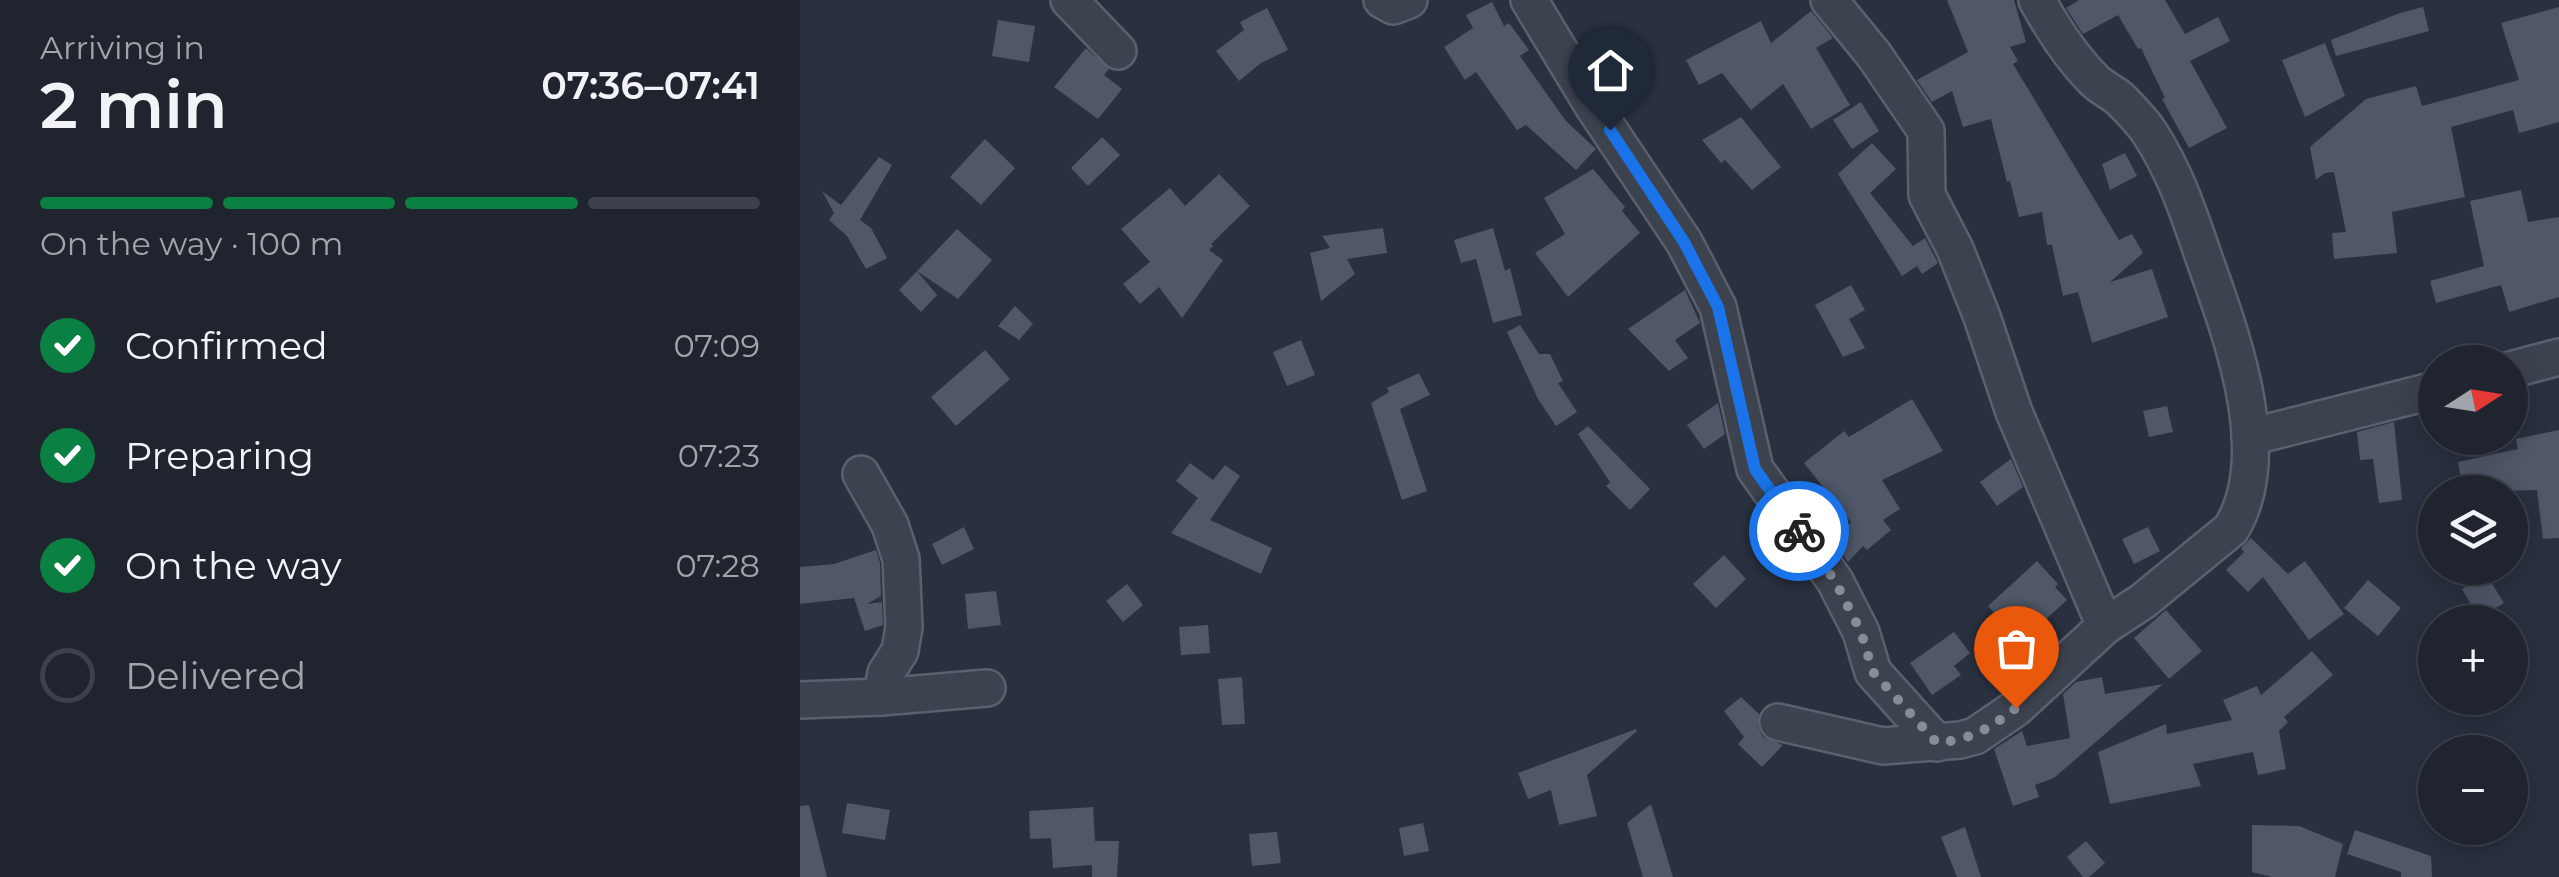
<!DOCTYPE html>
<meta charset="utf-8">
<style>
:root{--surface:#1f242f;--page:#272c37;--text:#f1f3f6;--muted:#a1a4aa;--line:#3c414b;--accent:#0b8043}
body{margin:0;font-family:Montserrat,sans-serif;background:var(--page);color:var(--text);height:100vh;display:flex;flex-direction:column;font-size:38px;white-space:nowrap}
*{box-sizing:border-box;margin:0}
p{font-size:32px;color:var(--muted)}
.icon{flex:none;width:55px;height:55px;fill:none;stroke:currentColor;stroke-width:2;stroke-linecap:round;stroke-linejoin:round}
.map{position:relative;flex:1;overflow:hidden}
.details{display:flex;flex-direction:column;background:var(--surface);width:800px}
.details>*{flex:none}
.needle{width:65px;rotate:78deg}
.tools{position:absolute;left:1618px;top:345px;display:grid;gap:20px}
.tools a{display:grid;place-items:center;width:110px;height:110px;border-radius:50%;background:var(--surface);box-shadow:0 5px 25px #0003,0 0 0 2px var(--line);font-size:50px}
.pin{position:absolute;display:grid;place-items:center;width:85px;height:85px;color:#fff;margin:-102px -42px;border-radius:50% 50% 50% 0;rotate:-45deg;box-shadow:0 0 10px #0007}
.pin .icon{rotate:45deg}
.courier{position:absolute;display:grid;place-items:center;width:100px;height:100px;margin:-50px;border:8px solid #1a73e8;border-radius:50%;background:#fff;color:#222;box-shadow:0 2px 12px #0007}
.head em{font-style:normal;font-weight:600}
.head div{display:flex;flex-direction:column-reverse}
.head{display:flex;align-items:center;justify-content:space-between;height:170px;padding:0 40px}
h1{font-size:65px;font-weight:600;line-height:75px}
.bar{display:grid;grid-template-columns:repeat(4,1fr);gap:15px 10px;align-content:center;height:120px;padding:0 40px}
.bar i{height:12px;border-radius:8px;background:var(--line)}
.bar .selected{background:var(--accent)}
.bar p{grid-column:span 4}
ol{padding:0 40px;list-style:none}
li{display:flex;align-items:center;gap:30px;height:110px}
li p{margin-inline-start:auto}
li .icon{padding:10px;border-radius:50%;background:var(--accent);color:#fff;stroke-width:4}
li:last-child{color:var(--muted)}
li i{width:55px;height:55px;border:5px solid var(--line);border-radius:50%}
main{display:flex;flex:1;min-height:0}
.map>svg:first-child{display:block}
.building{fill:#4f5768}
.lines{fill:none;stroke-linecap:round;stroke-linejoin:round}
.minor-casing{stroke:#5a606d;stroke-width:40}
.minor{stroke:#3d424f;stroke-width:35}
.done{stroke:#878c99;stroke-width:10;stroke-dasharray:0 18}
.route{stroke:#1a73e8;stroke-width:12}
</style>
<main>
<section class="details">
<div class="head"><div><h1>2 min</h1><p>Arriving in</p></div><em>07:36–07:41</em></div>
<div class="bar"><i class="selected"></i><i class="selected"></i><i class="selected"></i><i></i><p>On the way · 100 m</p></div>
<ol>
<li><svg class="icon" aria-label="check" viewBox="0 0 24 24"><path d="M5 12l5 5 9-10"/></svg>Confirmed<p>07:09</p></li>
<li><svg class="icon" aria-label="check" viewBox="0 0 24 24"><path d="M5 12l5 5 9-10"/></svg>Preparing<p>07:23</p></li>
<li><svg class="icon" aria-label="check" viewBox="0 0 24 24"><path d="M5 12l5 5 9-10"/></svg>On the way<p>07:28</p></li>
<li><i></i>Delivered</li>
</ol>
</section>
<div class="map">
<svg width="1759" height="877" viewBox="0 0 1759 877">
<rect width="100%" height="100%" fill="#29303f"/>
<g class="building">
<polygon points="1147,0 1214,0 1226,42 1210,47 1218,61 1213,64 1319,240 1332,234 1343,253 1310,282 1352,269 1368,317 1292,343 1278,292 1263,296 1252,245 1247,245 1242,212 1219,217 1210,181 1207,182 1191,119 1163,127 1152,91 1132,102 1117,80 1168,52"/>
<polygon points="1279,0 1365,0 1385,34 1418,17 1430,41 1390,61 1427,128 1389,148 1362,99 1365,98 1341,48 1338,49 1318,15 1283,34 1266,8"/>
<polygon points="692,2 704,26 709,23 729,50 720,56 766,121 796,149 776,170 726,125 717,130 676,72 665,80 644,47 673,28 666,15"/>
<polygon points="1623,7 1629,31 1536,56 1531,40 1600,13"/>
<polygon points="1759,7 1759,122 1719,133 1713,110 1651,127 1665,197 1592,212 1597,253 1534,259 1532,233 1546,232 1534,172 1525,173 1516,180 1510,147 1566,99 1616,86 1622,106 1719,80 1701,23"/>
<polygon points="467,8 488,50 461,63 439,81 416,51 444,30 440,22"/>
<polygon points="1011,11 1033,38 1016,48 1050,105 1011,129 983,84 951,110 922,73 899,85 886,60 961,21 971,43"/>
<polygon points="198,20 235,26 229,62 192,56"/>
<polygon points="1525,43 1545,96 1505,117 1482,60"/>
<polygon points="286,48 309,69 304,75 322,89 298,119 254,87"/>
<polygon points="1061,102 1079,131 1052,149 1033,120"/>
<polygon points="941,117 981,167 952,190 925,160 921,163 902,140"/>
<polygon points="302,137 320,155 288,186 271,168"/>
<polygon points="185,139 215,168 181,205 150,177"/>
<polygon points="1072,143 1096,169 1070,193 1113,246 1125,238 1138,263 1122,274 1117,266 1102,276 1038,174"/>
<polygon points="1325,153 1337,176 1310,190 1302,164"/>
<polygon points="79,157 92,165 60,220 71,228 87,258 66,269 47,236 29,220 34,213 22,191 41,205"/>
<polygon points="793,169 825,207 822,211 840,233 768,297 735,253 765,234 744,198"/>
<polygon points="419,174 450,206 411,244 413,246 409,250 423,260 382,318 359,287 340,304 323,284 350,262 321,229 370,188 385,206"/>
<polygon points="1721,190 1728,222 1759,217 1759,297 1709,312 1701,285 1636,303 1630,281 1684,266 1670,201"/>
<polygon points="583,228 587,253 547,259 555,274 521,301 510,253 530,248 522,236"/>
<polygon points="693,228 705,271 710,268 722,315 693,323 676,259 661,263 654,240"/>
<polygon points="157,229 192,260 158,299 117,271"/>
<polygon points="117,271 137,295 121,312 99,290"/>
<polygon points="1051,285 1065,310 1049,319 1065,348 1043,357 1015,305"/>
<polygon points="885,290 900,323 875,340 888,358 869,371 828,329"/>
<polygon points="215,306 233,324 219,340 198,326"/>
<polygon points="720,325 739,354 750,354 763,381 758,383 777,412 756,426 738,399 707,332"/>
<polygon points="501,340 515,375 487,386 473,352"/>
<polygon points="185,350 210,379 156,426 131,397"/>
<polygon points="619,373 630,395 600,409 627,491 602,500 571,403 589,392 587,388"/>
<polygon points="1112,399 1143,451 1082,480 1100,509 1083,520 1091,530 1067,550 1063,546 1048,562 1033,542 1051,522 1004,463 1044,431 1049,437"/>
<polygon points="918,403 925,434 904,449 887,425"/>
<polygon points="1367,406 1373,432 1349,437 1343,411"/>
<polygon points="1594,422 1602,500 1579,503 1573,459 1560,460 1557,432"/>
<polygon points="788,426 850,489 830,510 806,486 810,482 778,434"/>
<polygon points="1759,430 1759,538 1743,539 1737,490 1663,492 1658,462 1718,449 1716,439"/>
<polygon points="1211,459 1223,487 1197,506 1180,482"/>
<polygon points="390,463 413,480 425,465 440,476 410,520 472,548 461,574 371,533 398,498 376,481"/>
<polygon points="164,527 174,549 142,565 132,544"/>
<polygon points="1348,527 1360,551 1334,564 1322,539"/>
<polygon points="1451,538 1488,574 1505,561 1544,614 1509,640 1463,577 1448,592 1426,570 1444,552 1441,548"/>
<polygon points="76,550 80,563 81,596 67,604 82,602 83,625 65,631 54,598 0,604 0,567 34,564"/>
<polygon points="924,555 946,579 916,608 893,584"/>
<polygon points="1237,561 1258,584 1255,587 1267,600 1234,630 1223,618 1210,630 1188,606"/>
<polygon points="1686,574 1704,603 1679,618 1662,589"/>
<polygon points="1568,580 1601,608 1578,636 1544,608"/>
<polygon points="327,584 343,605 323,622 306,601"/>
<polygon points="196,591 201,625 168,629 165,594"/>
<polygon points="1366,610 1402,651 1369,679 1334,638"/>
<polygon points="408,625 410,653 381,655 379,627"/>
<polygon points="1154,632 1170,653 1154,666 1161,675 1132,695 1110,663"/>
<polygon points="1512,651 1533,675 1484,717 1488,722 1479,731 1486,769 1458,775 1453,752 1393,764 1401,786 1310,804 1298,752 1366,724 1367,734 1432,720 1423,700 1457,686 1461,695"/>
<polygon points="442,677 445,724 422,725 418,679"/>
<polygon points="1302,677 1305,694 1363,684 1254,778 1235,785 1239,797 1213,806 1194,749 1222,731 1227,746 1270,738 1263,694 1276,682"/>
<polygon points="941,697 959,714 958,727 963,737 983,745 962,767 938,744 944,737 924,711"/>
<polygon points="836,729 837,731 787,775 797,816 759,825 751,790 728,799 718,773"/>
<polygon points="47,803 90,810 85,840 42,833"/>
<polygon points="851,804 873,877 843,877 827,823"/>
<polygon points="9,805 27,877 0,877 0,806"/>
<polygon points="293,807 295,841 319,841 317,877 292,877 292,865 253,868 251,838 230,839 229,811"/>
<polygon points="623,823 629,851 604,856 599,828"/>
<polygon points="1452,825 1499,826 1543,844 1535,877 1472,877 1452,872"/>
<polygon points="1165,827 1181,877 1157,877 1141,837"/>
<polygon points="1555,830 1631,856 1632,877 1601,877 1601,872 1547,854"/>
<polygon points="477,832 481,863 452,866 449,834"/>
<polygon points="1286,841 1305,863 1289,877 1283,877 1267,857"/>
</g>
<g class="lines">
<defs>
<g id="minor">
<polyline points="269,0 318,51"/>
<polyline points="582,0 593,6 609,0"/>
<polyline points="729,0 793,106 884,242 918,307 955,469 1035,581 1061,632 1073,672 1137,743"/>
<polyline points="1029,0 1074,55 1126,131 1127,195 1155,249 1182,317 1214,412 1305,626"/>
<polyline points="1710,370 1759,357"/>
<polyline points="1450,437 1635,390"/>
<polyline points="61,474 90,525 101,559 104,627 100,651 86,673 81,697"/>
<polyline points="0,700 81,697 187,688"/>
<path d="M978 722 1083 746 1160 740 1175 736 1216 708 1305 626 1343 601 1431 529C1477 454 1431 334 1404 258 1389 214 1375 171 1349 132 1342 121 1329 108 1319 98 1311 92 1301 87 1294 80 1271 57 1253 29 1237 0"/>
</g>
</defs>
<use href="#minor" class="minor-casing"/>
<use href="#minor" class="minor"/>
</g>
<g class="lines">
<path class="done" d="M999 531 1035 581 1061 632 1073 672 1137 743C1172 739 1189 729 1216 708"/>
<polyline class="route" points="810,130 884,242 918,307 955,469 999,531"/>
</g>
</svg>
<div class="tools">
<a><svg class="needle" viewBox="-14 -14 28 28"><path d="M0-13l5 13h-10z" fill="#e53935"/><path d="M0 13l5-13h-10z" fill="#a1a4aa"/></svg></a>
<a><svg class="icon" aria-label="layers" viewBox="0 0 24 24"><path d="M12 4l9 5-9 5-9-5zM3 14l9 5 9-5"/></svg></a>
<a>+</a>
<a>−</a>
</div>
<div class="pin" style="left:1216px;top:708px;background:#ea580c"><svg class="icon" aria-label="bag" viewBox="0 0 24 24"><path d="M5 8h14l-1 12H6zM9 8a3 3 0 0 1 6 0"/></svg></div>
<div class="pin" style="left:810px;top:130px;background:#1f2937"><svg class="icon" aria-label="home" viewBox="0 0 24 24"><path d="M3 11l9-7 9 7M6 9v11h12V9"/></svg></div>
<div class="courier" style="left:999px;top:531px"><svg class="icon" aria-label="bike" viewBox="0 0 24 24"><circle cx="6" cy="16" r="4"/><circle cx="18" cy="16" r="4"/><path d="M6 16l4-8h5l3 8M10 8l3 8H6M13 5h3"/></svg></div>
</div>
</main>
